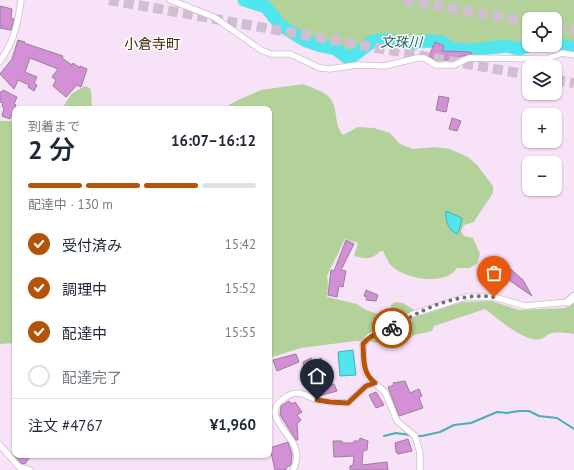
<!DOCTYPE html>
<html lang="ja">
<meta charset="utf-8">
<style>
:root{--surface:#fff;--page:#f2f2f3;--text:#1f2937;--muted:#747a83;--line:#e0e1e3;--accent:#b45309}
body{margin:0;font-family:"PT Sans","Noto Sans JP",sans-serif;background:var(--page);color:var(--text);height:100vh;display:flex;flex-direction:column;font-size:15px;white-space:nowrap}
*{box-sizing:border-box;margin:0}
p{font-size:13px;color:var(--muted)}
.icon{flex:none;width:22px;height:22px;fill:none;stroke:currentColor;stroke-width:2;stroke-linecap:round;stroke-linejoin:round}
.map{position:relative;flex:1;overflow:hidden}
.sheet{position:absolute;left:12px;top:106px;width:260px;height:352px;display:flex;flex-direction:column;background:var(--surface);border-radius:8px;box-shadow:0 1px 3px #0004}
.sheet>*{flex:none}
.controls{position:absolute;left:522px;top:12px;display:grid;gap:8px}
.controls a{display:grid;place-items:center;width:40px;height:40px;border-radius:8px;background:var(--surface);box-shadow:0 1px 3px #0004;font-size:20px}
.pin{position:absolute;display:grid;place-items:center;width:34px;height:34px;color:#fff;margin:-41px -17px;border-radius:50% 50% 50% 0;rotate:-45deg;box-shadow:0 0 4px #0007}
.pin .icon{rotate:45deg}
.courier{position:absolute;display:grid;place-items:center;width:40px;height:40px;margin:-20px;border:3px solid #b45309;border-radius:50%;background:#fff;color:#222;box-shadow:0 1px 5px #0007}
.head em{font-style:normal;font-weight:600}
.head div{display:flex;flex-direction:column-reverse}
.head{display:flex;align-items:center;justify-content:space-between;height:68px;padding:0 16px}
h1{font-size:26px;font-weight:600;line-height:30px}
.bar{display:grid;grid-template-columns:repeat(4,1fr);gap:6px 4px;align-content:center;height:48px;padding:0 16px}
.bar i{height:5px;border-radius:3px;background:var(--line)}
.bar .on{background:var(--accent)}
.bar p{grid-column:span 4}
.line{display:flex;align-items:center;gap:10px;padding:0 16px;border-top:1px solid var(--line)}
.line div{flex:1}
ol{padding:0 16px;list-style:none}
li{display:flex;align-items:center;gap:12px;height:44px}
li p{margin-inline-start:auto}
li .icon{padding:4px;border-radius:50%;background:var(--accent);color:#fff;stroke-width:4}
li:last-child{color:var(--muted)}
li i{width:22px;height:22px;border:2px solid var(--line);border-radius:50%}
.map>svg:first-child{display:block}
.green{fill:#b3d29a}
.water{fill:#51e5ee;stroke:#49aeb7}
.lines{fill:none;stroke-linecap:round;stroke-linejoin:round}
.stream{stroke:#49aeb7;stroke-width:2}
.river{stroke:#51e5ee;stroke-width:13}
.building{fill:#d490d6;stroke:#958195}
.highway-tunnel{stroke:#d1bed1;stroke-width:10;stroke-dasharray:10 5;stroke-linecap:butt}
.street-casing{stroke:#d0bbcf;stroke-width:7}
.secondary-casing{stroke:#d0bbcf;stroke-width:10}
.street{stroke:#fff;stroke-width:5.5}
.secondary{stroke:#fff;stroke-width:8}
.done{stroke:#7a6d7a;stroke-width:4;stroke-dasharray:0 7.2}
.route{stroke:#b45309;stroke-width:5}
.labels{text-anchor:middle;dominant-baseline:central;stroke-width:3;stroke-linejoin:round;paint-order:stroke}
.water-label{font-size:14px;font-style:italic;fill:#266166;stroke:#fff}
.neighbourhood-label{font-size:14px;fill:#402a04;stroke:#fff}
</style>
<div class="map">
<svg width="574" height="470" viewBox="0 0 574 470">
<rect width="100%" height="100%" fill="#f8e2f8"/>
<g class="green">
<polygon points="249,0 574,0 574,46 555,40 555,19 529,19 529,43 519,47 508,44 464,48 452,46 444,41 439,41 408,42 386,39 373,40 350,57 335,47 321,44 305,38 299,31 282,24 268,5"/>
<path d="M303 84C310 87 323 91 329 97 339 108 333 124 343 135L358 127 374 128 390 133 400 144 413 149 435 147 450 149 468 157 477 165 493 186V193L477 217 474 222 464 225 461 231 464 236 473 238 480 254 477 264 469 268H457C445 287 401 279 389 263 387 259 385 255 383 251H380C372 260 365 259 354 256L358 243 345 239 327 276 328 285 327 297 357 304 366 310 384 316 391 311V305L395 302 403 303 422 315 463 302 492 301 519 310 566 308 574 302V334C566 333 557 331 549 334 547 335 544 338 541 339 526 344 497 318 485 309L434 326 432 331 414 335 403 344 355 341 301 348 269 358V109H222L238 100 261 90Z"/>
<polygon points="85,86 91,89 92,109 62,109 71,94"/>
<polygon points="0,121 11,121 15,125 15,343 0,344"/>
</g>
<g class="water">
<path d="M446 211 462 218 459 231 457 234C448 230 445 220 446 211Z"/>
<polygon points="353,350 356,375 340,376 338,352"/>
</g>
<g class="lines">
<g class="stream">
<polyline points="384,436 396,433 410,435"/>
<polyline points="417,436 422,436 440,432 454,425 471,423 497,412 507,413 519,411 529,411 539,416 557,418 574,429"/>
</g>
<g class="river">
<polyline points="244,0 266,7 280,25 304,40 321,46 336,49 349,59 373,41 387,40 410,44 427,41 441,42 452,49 469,50 507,46 519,49 531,45"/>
<polyline points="555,43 574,48"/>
</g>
</g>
<g class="building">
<polygon points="0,6 12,9 11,18 14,19 11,30 0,28"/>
<polygon points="18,40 25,42 24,43 63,56 62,58 72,65 73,63 80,68 80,66 87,69 81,87 77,85 66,97 53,86 56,80 52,77 58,69 30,58 25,72 37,77 34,83 37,85 34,91 28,87 29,85 18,80 14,89 0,74 12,59"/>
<polygon points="435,42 444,46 442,51 471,52 472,54 458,57 454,60 436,60 429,56"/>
<polygon points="3,90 17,97 14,104 16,105 10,119 2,116 4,108 2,106 3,103 0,102 0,92 2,92"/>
<polygon points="439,96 449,98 446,112 436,110"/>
<polygon points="452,118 461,121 457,131 449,129"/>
<polygon points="346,240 354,244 341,270 346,271 343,287 339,286 337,297 328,295 331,270 334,271"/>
<polygon points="506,265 523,280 532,296 509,280 500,271"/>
<polygon points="366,290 378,295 376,301 366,300 367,297 364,296"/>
<polygon points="296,354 299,362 277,371 273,360"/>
<polygon points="311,358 313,362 321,358 326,369 314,376 314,388 308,388 303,362"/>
<polygon points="405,381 410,393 419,389 422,396 419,398 423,408 399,416 388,387 394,385 393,383"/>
<polygon points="334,384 337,391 319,396 313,394 312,390 323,387 324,388"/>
<polygon points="376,392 384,405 376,408 369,395"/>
<polygon points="289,401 292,404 295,402 302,412 297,415 301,420 297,424 298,440 296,440 280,415 281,406"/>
<polygon points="360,438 368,441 367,450 363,451 362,465 387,462 388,470 350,470 350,466 353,465 354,456 334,457 333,441 342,441 342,443 354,443 354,441 359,441"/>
<polygon points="408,439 412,451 398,454 396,452 395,443"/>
<polygon points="288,442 292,454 291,465 286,468 286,470 275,470 270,448"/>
<polygon points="14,455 31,455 25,464 21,463"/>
</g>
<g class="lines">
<g class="highway-tunnel">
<polyline points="109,0 529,75"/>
<polyline points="404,0 529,22"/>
<polyline points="555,27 574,30"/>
<polyline points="555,80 574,83"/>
</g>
<defs>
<g id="street">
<polyline points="170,0 214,17 261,50 271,54 290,54 320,68 330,69 357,65 385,66 417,58 424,58 436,65 454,65 469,58 547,59 562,53 574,55"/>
<path d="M0 61C14 42 18 23 21 0"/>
<polyline points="0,445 19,467 30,470"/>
<path d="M293 470C298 461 298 452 293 443 286 430 263 413 283 399 287 396 292 393 297 393 304 393 311 398 317 400 327 403 338 402 348 403L366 386 375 383"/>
<polyline points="420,470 420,453 415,436 397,421 385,392 369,378 366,373 364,365 363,344 368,338 375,333 390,329 413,314 466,297 494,297 525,306 568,302"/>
</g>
<polyline id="secondary" points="568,302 574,297"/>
</defs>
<use href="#street" class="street-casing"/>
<use href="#secondary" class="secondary-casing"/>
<use href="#street" class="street"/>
<use href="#secondary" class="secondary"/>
</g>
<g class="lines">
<path class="done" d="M392 328C421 309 458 292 494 297"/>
<path class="route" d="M317 400 330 402 348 403 366 386 375 383C362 373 364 359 363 344 371 333 381 334 392 328"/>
</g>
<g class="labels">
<g class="water-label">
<text transform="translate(401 42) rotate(1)">文珠川</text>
</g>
<g class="neighbourhood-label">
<text x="152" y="44">小倉寺町</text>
</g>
</g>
</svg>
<div class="controls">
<a><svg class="icon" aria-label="locate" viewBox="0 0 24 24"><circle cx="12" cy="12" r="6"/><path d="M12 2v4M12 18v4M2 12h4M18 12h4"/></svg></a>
<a><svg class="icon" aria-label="layers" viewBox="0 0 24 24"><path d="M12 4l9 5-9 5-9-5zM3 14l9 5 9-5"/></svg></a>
<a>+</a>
<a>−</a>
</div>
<div class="pin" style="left:494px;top:297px;background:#ea580c"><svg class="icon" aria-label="bag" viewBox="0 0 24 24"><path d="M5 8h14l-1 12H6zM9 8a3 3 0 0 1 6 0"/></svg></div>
<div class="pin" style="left:317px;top:400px;background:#1f2937"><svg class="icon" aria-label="home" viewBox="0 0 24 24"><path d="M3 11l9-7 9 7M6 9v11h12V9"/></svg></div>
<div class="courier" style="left:392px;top:328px"><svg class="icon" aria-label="bike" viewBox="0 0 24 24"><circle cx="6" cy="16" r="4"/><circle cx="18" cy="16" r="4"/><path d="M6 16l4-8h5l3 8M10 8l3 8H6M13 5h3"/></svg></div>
<section class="sheet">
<div class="head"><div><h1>2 分</h1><p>到着まで</p></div><em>16:07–16:12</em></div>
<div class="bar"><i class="on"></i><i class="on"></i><i class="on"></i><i></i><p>配達中 · 130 m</p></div>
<ol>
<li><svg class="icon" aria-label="check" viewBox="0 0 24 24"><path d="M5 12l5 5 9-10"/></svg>受付済み<p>15:42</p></li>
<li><svg class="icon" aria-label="check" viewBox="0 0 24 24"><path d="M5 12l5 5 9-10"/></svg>調理中<p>15:52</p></li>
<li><svg class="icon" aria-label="check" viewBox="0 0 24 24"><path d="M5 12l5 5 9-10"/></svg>配達中<p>15:55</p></li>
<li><i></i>配達完了</li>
</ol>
<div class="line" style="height:52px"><div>注文 #4767</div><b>¥1,960</b></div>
</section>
</div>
